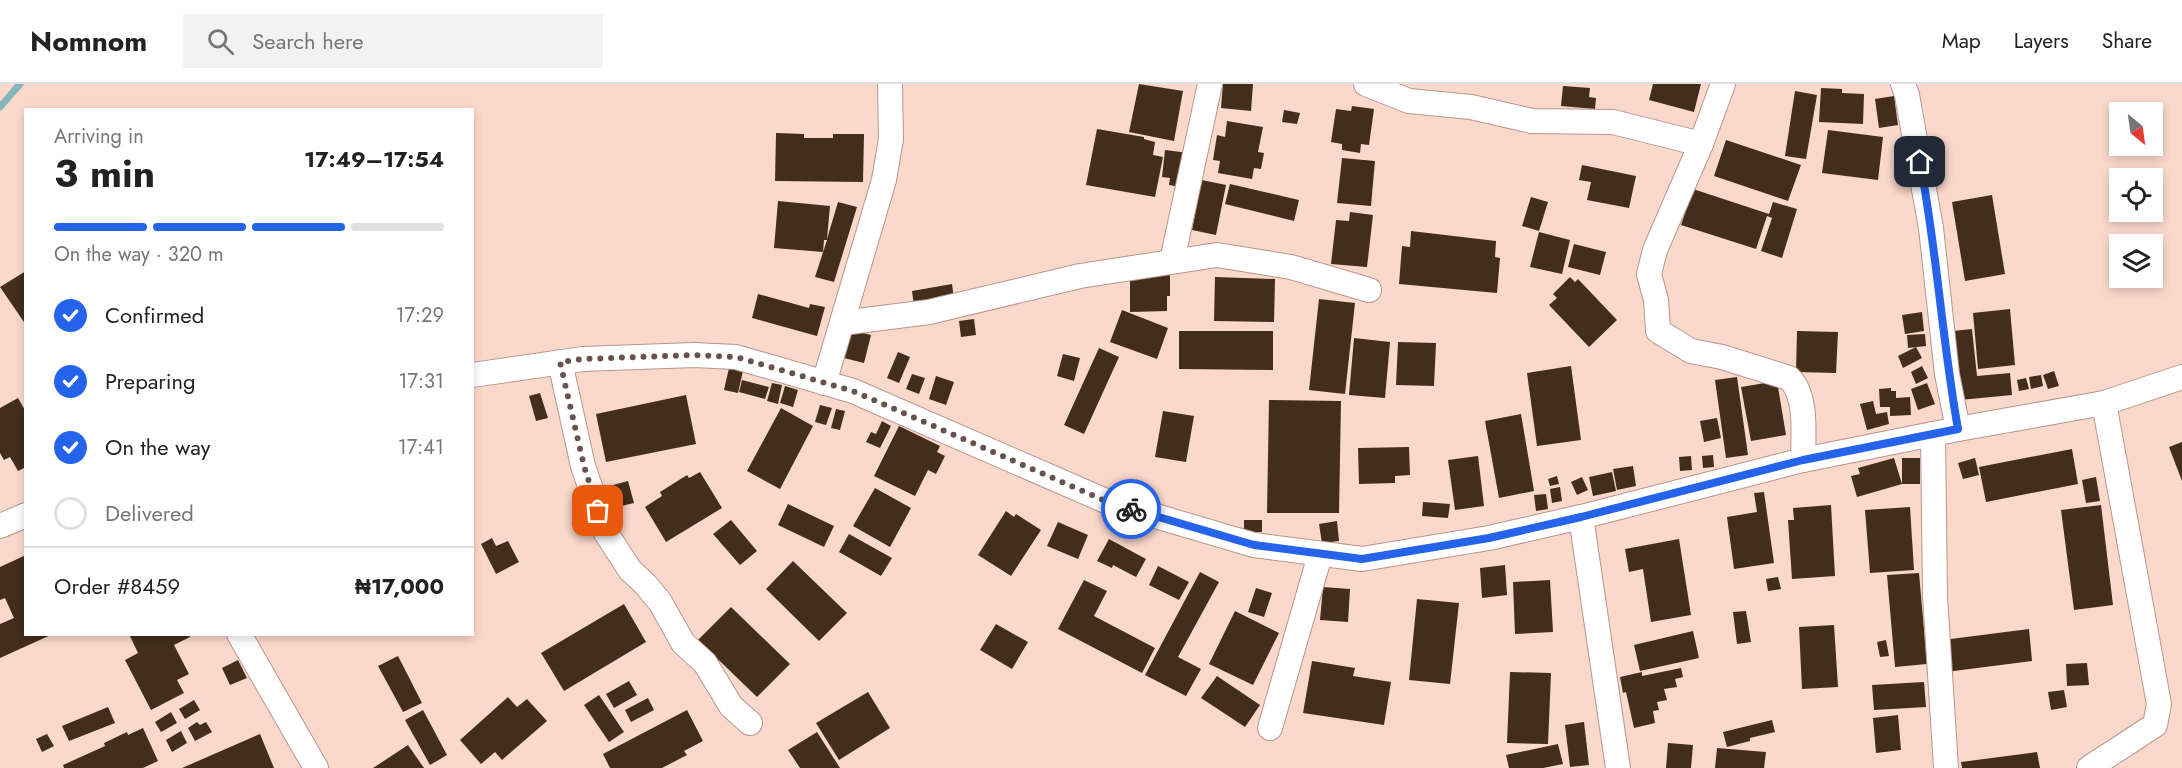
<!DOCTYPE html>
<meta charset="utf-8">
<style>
:root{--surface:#fff;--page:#f2f2f2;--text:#222;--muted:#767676;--line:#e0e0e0;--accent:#2563eb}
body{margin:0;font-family:Jost,sans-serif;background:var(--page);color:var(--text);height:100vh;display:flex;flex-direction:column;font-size:22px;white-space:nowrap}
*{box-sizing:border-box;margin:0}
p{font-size:20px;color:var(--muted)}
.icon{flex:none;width:33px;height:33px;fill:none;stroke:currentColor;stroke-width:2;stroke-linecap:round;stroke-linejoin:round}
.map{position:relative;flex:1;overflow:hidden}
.drawer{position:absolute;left:24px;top:24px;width:450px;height:528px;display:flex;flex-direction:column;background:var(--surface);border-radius:0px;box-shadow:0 3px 9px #0003}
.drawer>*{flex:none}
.needle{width:39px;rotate:151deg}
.fabs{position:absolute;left:2109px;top:18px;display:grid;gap:12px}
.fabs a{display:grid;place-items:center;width:54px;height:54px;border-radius:0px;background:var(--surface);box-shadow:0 3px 9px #0003;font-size:30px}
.pin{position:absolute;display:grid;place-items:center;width:51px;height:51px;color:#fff;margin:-26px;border-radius:12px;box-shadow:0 3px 9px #0006}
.courier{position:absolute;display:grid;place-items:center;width:60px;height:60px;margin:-30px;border:4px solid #2563eb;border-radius:50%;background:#fff;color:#222;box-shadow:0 2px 8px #0007}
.headline em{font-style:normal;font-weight:700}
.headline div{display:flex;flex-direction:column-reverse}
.headline{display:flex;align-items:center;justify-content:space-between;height:102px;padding:0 30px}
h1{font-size:39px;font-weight:700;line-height:45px}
.bar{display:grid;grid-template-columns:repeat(4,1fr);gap:9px 6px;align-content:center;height:72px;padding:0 30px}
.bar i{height:8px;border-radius:4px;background:var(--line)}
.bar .current{background:var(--accent)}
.bar p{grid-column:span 4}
.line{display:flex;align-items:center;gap:15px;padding:0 30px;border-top:2px solid var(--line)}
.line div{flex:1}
ol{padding:0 30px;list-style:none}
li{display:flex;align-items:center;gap:18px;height:66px}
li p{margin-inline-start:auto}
li .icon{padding:6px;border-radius:50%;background:var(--accent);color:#fff;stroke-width:4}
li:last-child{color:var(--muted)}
li i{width:33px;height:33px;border:3px solid var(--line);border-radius:50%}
header{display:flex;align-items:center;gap:36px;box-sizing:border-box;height:84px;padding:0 30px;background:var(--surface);border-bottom:2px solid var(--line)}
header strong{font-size:28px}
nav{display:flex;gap:33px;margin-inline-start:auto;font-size:21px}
.search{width:420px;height:54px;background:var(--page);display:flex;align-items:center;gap:15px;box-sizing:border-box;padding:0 21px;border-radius:0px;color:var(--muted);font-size:22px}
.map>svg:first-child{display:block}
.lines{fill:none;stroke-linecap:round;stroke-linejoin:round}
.stream{stroke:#86b4bb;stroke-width:7}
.building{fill:#422e1b}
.minor-casing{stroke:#b7968b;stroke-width:26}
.minor{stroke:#fff;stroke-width:24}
.done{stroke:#67534d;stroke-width:6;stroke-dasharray:0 10.8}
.route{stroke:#2563eb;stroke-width:8}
</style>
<header>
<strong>Nomnom</strong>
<div class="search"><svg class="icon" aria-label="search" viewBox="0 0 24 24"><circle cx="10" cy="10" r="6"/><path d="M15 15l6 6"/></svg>Search here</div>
<nav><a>Map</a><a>Layers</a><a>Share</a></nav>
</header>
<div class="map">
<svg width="2182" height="684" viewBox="0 0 2182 684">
<rect width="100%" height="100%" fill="#fbd8cc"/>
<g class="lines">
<polyline class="stream" points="0,23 20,0"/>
</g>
<g class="building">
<polygon points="1139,0 1183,7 1174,57 1129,48"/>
<polygon points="1223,0 1253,0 1251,27 1221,24"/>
<polygon points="1653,0 1701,0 1694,28 1649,16"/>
<polygon points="1563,2 1590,4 1589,13 1596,14 1595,25 1561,22"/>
<polygon points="1821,4 1842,5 1842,9 1864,10 1863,40 1819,38"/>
<polygon points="1795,7 1817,11 1806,75 1785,72"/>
<polygon points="1894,12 1898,41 1879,44 1875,15"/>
<polygon points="1352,22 1374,25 1369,61 1361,60 1360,69 1342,66 1342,60 1331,58 1336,25 1351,27"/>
<polygon points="1284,26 1300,29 1297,40 1282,38"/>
<polygon points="1227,37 1263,43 1258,68 1264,69 1261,85 1254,84 1252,95 1218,89 1220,77 1213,76 1217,51 1225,53"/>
<polygon points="1097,45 1144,53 1144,55 1155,58 1153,71 1163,73 1155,113 1086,101"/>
<polygon points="1828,46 1883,53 1878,96 1822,89"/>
<polygon points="776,49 804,50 804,54 833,54 833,50 864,50 863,98 775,97"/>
<polygon points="1726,56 1801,81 1788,117 1714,92"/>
<polygon points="1165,66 1189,69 1180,103 1169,101 1170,94 1162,93"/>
<polygon points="1342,74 1375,77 1371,122 1337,119"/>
<polygon points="1582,81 1636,92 1629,124 1587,116 1591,98 1579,96"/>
<polygon points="1202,96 1226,101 1216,151 1192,146"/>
<polygon points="1230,100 1299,116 1294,137 1225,120"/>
<polygon points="1693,105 1769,130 1773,118 1797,125 1782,174 1761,167 1772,134 1767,132 1756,165 1681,141"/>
<polygon points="1992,111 2005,190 1965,197 1952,118"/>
<polygon points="1531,113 1548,118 1539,147 1522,142"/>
<polygon points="778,117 830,122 827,155 838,118 857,123 834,198 815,193 827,156 824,156 823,168 774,164"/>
<polygon points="1350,128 1373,131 1367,183 1331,180 1336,136 1349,137"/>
<polygon points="1411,147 1496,157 1495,173 1500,174 1497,209 1399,200 1402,162 1410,163"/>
<polygon points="1539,148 1570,156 1562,190 1530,183"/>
<polygon points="1574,160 1606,168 1600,191 1568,183"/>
<polygon points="26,187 26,241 0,203"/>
<polygon points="1170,190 1170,212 1167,212 1167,227 1130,228 1130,191"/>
<polygon points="1215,193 1275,195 1274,238 1214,237"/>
<polygon points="1570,193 1575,198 1578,195 1617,236 1589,263 1549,221 1557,214 1553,210"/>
<polygon points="952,200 954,215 914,222 912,207"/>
<polygon points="758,210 809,224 810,220 825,223 817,252 752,234"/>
<polygon points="1319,215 1355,219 1345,310 1309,306"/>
<polygon points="2010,225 2015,281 1978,285 1973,229"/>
<polygon points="1122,226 1168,244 1157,275 1110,258"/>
<polygon points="1922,228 1924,247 1905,250 1902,231"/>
<polygon points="974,235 976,251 961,253 959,237"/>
<polygon points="1972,245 1977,292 2010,289 2012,311 1960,316 1953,247"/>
<polygon points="851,246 871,251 864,279 844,274"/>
<polygon points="1179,247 1273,247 1273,286 1179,285"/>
<polygon points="1797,247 1838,248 1836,289 1796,288"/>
<polygon points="1925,250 1926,262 1908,264 1907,251"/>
<polygon points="1354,254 1390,258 1385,314 1349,311"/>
<polygon points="1398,258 1436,259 1434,302 1396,301"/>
<polygon points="1916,263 1922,274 1903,284 1898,272"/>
<polygon points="1099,264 1119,273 1084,350 1064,341"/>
<polygon points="898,268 910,273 899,299 887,294"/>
<polygon points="1063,270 1080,274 1074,297 1057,292"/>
<polygon points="1571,282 1581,356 1537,362 1527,289"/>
<polygon points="1922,282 1928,294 1916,300 1911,288"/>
<polygon points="729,284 743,287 738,309 724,306"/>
<polygon points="2054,287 2059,302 2048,305 2043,291"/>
<polygon points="912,290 925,294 919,310 906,305"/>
<polygon points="2041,291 2043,302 2031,305 2029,293"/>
<polygon points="936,292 954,298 946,321 929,315"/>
<polygon points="1737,293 1748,371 1726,374 1715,296"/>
<polygon points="2026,294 2029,305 2019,307 2017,296"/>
<polygon points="742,296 769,303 765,315 739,308"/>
<polygon points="1777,297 1786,351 1751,357 1741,303"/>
<polygon points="772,299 782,301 778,320 767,317"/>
<polygon points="1927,299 1935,320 1918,326 1911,305"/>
<polygon points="785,302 798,306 793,323 780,319"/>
<polygon points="1891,304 1891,307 1896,307 1896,314 1910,313 1911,331 1890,332 1890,323 1880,323 1879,305"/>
<polygon points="540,309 548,334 536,337 529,312"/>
<polygon points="686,311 696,360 606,378 596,330"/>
<polygon points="18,314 26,328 26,383 18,387 10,373 4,376 0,369 0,324"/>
<polygon points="1269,316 1341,317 1339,429 1267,429"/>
<polygon points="1873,317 1876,330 1887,328 1889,340 1867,346 1860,320"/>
<polygon points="820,321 832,324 826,341 815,338"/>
<polygon points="781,324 813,342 780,405 747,387"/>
<polygon points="836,325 845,327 840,346 831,344"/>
<polygon points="1163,327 1194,332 1186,378 1155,373"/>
<polygon points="1521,330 1534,407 1499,414 1485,337"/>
<polygon points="1717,334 1721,354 1704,358 1700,337"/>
<polygon points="882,337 891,342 880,364 866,358 871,348 876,350"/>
<polygon points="899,342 940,362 937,368 945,372 936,390 928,386 915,412 874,392"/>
<polygon points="2182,358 2182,397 2169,363"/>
<polygon points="1409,363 1410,391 1395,392 1395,399 1359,400 1358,364"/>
<polygon points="2072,365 2078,400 1986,418 1979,383"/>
<polygon points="1713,371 1714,383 1703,384 1702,372"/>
<polygon points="1478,372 1484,422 1455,426 1448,376"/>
<polygon points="1691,372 1692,386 1680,387 1679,373"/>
<polygon points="1894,374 1902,400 1857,413 1851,392 1860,390 1858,384"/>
<rect x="1902" y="374" width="18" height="26"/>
<polygon points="1975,374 1979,391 1963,395 1958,379"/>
<polygon points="1633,382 1636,402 1617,406 1613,385"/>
<polygon points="700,388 722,424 666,458 645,423 662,412 660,408 687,391 689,394"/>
<polygon points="1612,388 1616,407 1593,412 1589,393"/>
<polygon points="1557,392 1559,400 1550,402 1548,395"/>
<polygon points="1582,393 1588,406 1577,411 1571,398"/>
<polygon points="2096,393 2100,417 2086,419 2082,396"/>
<polygon points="628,397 634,419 604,426 598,405"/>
<polygon points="1560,403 1562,417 1552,419 1550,405"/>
<polygon points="875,404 911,424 890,463 853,442"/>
<polygon points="1764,408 1774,479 1734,485 1727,433 1757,428 1754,409"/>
<polygon points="1546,410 1548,425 1536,427 1534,411"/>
<polygon points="1423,418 1450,420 1448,434 1422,432"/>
<polygon points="788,420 834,442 824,463 778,441"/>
<polygon points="1831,421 1835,492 1792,495 1788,436 1794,436 1793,424"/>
<polygon points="2101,421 2113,521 2074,526 2061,426"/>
<polygon points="1910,423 1914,486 1870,489 1865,426"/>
<polygon points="1006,427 1014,433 1016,430 1041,446 1011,492 978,471"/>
<polygon points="731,436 757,467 740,481 713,450"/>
<rect x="1244" y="436" width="18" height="12"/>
<polygon points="1337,437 1339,457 1322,459 1319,440"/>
<polygon points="1058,438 1088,451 1078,475 1047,462"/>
<polygon points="849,450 892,474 881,492 839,468"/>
<polygon points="492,454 496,462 508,457 519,478 496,490 481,460"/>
<polygon points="1109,455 1146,475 1136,493 1113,481 1112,484 1097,477"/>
<polygon points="1679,455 1691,531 1651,538 1643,485 1629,488 1625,465"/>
<polygon points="26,471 26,550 53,550 0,574 0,540 14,534 5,514 0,516 0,483"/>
<polygon points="793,477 847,529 819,557 766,505"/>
<polygon points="1505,481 1507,511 1482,514 1480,484"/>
<polygon points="1158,482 1189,498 1179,516 1149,501"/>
<polygon points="1200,488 1219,498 1178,573 1201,585 1186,612 1145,591"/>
<polygon points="1919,489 1927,580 1895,583 1887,491"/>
<polygon points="1778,493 1781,505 1768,507 1766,495"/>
<polygon points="1084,496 1107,507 1094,532 1155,564 1142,589 1058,545"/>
<polygon points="1550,496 1553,548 1515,550 1513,498"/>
<polygon points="1323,503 1350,505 1348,538 1320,536"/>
<polygon points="1256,504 1272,509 1264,533 1248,528"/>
<polygon points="1417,515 1459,519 1450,600 1409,596"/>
<polygon points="624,520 646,558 564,607 541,569"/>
<polygon points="731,523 790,580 757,613 698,556"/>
<polygon points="1235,527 1279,549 1253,601 1209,580"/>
<polygon points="1746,527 1751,558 1737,560 1733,528"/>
<polygon points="996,540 1028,558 1012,585 980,566"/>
<polygon points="1834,541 1838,603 1802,605 1799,543"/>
<polygon points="2029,545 2032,577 1946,588 1943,556"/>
<polygon points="1693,547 1699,574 1640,587 1634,561"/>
<polygon points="129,550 189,550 190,553 174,561 189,590 177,596 184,609 151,626 125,576 138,569"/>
<polygon points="1886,556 1889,572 1880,573 1877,558"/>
<polygon points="398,572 422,619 403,628 378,582"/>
<polygon points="238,576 247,594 230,601 222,584"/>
<polygon points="1312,577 1355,584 1353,592 1391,598 1384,641 1303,629"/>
<polygon points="2087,579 2089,601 2067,602 2066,580"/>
<polygon points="1681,584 1683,593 1675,595 1677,603 1664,605 1667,616 1657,618 1659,626 1653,627 1655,639 1634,644 1626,608 1623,609 1620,593 1642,588 1642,592"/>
<polygon points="1510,588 1551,589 1548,660 1507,659"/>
<polygon points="1217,592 1260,621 1245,643 1201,614"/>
<polygon points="629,597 637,611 614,624 606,610"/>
<polygon points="1924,598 1926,623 1874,626 1872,601"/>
<polygon points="2064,606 2067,623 2051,626 2048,608"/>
<polygon points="868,608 890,644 839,676 816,639"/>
<polygon points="599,611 624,648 609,658 584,621"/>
<polygon points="508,613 517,623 527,615 547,637 502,676 495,668 481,680 460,656"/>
<polygon points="648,614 654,626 631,638 625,626"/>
<polygon points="194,616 200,626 185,635 179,625"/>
<polygon points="108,623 115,639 69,657 62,642"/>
<polygon points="423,626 447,671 430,681 405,636"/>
<polygon points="687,626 703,657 684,667 687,671 662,684 610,684 603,670"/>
<polygon points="171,628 177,639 161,648 155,638"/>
<polygon points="1898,631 1901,666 1876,669 1873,634"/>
<polygon points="1772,636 1775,648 1750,654 1750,657 1727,663 1723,648"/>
<polygon points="197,638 200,641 206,638 212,648 195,657 188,644"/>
<polygon points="1584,638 1589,681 1570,683 1565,641"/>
<polygon points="143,644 158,677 143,684 64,684 63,681 105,662 104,659 127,648 128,651"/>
<polygon points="181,647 187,659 172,668 166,656"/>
<polygon points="817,648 840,684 800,684 788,666"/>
<polygon points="47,650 54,662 42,668 36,655"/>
<polygon points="260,650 274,684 182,684"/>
<polygon points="1668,659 1693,661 1691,684 1666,684"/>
<polygon points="1558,660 1563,680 1543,684 1509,684 1506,671"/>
<polygon points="408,661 424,684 373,684"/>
<polygon points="1717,664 1766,668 1764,684 1715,684"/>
<polygon points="2037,668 2040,684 1962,684 1961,678"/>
</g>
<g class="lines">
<defs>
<g id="minor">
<polyline points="1366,0 1409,17 1471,23 1532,37 1613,38 1701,60"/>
<path d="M1723 0 1701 60 1655 166 1649 190 1656 216 1658 247 1691 267 1722 273 1789 294C1808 312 1803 352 1803 376"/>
<polyline points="1903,0 1907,11 1931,144 1947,290 1958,345"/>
<polyline points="1172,177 1210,0"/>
<polyline points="842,239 929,228 1080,192 1217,171 1291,183 1369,206"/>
<polyline points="560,278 583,382 606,449 630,486 646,501 660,518 683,559 705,579 731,622 750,639"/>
<polyline points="472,291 583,275 694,271 736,273 853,307 1108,418 1254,461 1362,475 1489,454 1581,433 1803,376 1958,345 2104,319 2182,293"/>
<polyline points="824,299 884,96 891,55 890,0"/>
<polyline points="1933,350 1935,512 1946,684"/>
<polyline points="1581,433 1618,684"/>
<polyline points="0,442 26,431"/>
<polyline points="239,550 316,684"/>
<polyline points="1270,644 1320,471"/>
<polyline points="2089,684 2155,641 2159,620 2104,319"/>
</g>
</defs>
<use href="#minor" class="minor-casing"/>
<use href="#minor" class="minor"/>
</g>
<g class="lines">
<polyline class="done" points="598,427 584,382 560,278 583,275 694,271 736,273 853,307 1108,418 1131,425"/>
<path class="route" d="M1131 425 1254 461 1362 475 1489 454 1581 433 1803 376 1958 345C1942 256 1937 167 1920 78"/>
</g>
</svg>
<div class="fabs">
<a><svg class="needle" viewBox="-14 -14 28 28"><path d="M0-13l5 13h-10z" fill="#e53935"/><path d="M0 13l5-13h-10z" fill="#767676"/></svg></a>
<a><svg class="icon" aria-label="locate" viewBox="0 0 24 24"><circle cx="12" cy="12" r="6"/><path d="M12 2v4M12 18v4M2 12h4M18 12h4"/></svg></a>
<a><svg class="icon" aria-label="layers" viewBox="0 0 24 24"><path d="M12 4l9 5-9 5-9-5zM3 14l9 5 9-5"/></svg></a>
</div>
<div class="pin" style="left:598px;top:427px;background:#ea580c"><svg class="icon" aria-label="bag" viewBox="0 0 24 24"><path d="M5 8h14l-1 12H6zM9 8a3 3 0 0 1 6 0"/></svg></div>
<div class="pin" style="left:1920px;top:78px;background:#1f2937"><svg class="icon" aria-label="home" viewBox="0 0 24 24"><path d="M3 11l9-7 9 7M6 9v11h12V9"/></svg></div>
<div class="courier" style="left:1131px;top:425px"><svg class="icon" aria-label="bike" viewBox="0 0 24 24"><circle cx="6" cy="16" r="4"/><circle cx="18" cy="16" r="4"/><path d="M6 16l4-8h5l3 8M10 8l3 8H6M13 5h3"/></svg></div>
<section class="drawer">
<div class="headline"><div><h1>3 min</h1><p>Arriving in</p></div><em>17:49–17:54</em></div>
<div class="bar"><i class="current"></i><i class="current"></i><i class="current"></i><i></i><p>On the way · 320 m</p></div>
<ol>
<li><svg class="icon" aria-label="check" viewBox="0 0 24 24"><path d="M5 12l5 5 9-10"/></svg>Confirmed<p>17:29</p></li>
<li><svg class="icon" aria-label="check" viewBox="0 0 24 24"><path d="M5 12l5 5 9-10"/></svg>Preparing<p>17:31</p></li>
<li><svg class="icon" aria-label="check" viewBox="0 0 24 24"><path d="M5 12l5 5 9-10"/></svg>On the way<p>17:41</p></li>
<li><i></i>Delivered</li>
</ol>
<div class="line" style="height:78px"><div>Order #8459</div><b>₦17,000</b></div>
</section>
</div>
